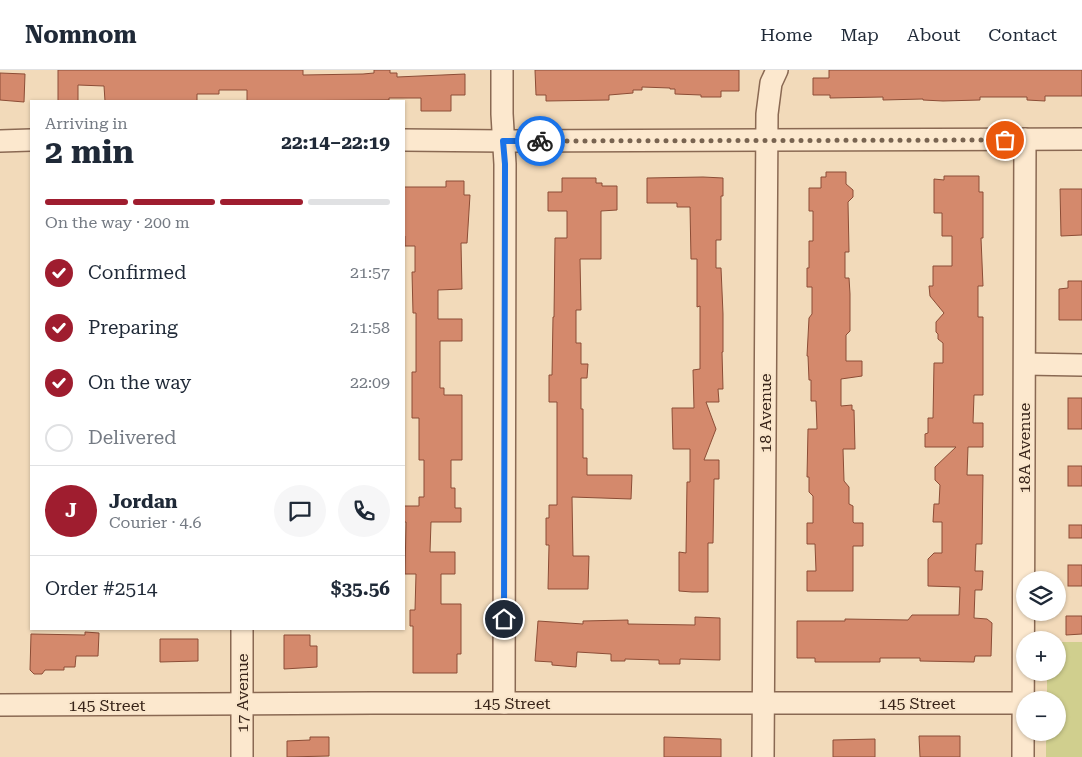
<!DOCTYPE html>
<meta charset="utf-8">
<style>
:root{--surface:#fff;--page:#f6f6f7;--text:#1f2937;--muted:#747a83;--line:#e0e1e3;--accent:#9f1d2f}
body{margin:0;font-family:"Roboto Serif",serif;background:var(--page);color:var(--text);height:100vh;display:flex;flex-direction:column;font-size:19px;white-space:nowrap}
*{box-sizing:border-box;margin:0}
p{font-size:16px;color:var(--muted)}
.icon{flex:none;width:28px;height:28px;fill:none;stroke:currentColor;stroke-width:2;stroke-linecap:round;stroke-linejoin:round}
.map{position:relative;flex:1;overflow:hidden}
.details{position:absolute;left:30px;top:30px;width:375px;height:530px;display:flex;flex-direction:column;background:var(--surface);border-radius:0px;box-shadow:0 1px 4px #0004}
.details>*{flex:none}
.controls{position:absolute;left:1016px;top:501px;display:grid;gap:10px}
.controls a{display:grid;place-items:center;width:50px;height:50px;border-radius:50%;background:var(--surface);box-shadow:0 1px 4px #0004;font-size:25px}
.pin{position:absolute;display:grid;place-items:center;width:42px;height:42px;color:#fff;margin:-21px;border:2px solid #fff;border-radius:50%;box-shadow:0 1px 5px #0007}
.courier{position:absolute;display:grid;place-items:center;width:50px;height:50px;margin:-25px;border:4px solid #1a73e8;border-radius:50%;background:#fff;color:#222;box-shadow:0 1px 6px #0007}
.head em{font-style:normal;font-weight:700}
.head div{display:flex;flex-direction:column-reverse}
.head{display:flex;align-items:center;justify-content:space-between;height:85px;padding:0 15px}
h1{font-size:32px;font-weight:700;line-height:38px}
.bar{display:grid;grid-template-columns:repeat(4,1fr);gap:8px 5px;align-content:center;height:60px;padding:0 15px}
.bar i{height:6px;border-radius:4px;background:var(--line)}
.bar .on{background:var(--accent)}
.bar p{grid-column:span 4}
.line{display:flex;align-items:center;gap:12px;padding:0 15px;border-top:1px solid var(--line)}
.line div{flex:1}
.round{display:grid;place-items:center;flex:none;width:52px;height:52px;border-radius:26px;background:var(--page)}
ol{padding:0 15px;list-style:none}
li{display:flex;align-items:center;gap:15px;height:55px}
li p{margin-inline-start:auto}
li .icon{padding:5px;border-radius:50%;background:var(--accent);color:#fff;stroke-width:4}
li:last-child{color:var(--muted)}
li i{width:28px;height:28px;border:2px solid var(--line);border-radius:50%}
header{display:flex;align-items:center;gap:30px;box-sizing:border-box;height:70px;padding:0 25px;background:var(--surface);border-bottom:1px solid var(--line)}
header strong{font-size:24px}
nav{display:flex;gap:28px;margin-inline-start:auto;font-size:18px}
.map>svg:first-child{display:block}
.green{fill:#d0cf8e}
.building{fill:#d4896c;stroke:#8c4d36}
.lines{fill:none;stroke-linecap:round;stroke-linejoin:round}
.minor-casing{stroke:#8a6953;stroke-width:24}
.minor{stroke:#fce8ce;stroke-width:21}
.done{stroke:#796451;stroke-width:5;stroke-dasharray:0 9}
.route{stroke:#1a73e8;stroke-width:6}
.labels{text-anchor:middle;dominant-baseline:central;stroke-width:4;stroke-linejoin:round;paint-order:stroke}
.street-label{font-size:16px;fill:#382419;stroke:#f9e5ca}
</style>
<header>
<strong>Nomnom</strong>
<nav><a>Home</a><a>Map</a><a>About</a><a>Contact</a></nav>
</header>
<div class="map">
<svg width="1082" height="687" viewBox="0 0 1082 687">
<rect width="100%" height="100%" fill="#f2daba"/>
<polygon class="green" points="1058,572 1082,572 1082,687 1046,687 1046,663 1058,662 1058,630 1047,630 1047,603 1058,602"/>
<g class="building">
<polygon points="58,0 303,0 303,5 363,4 374,3 374,0 390,0 390,3 397,3 397,7 465,4 465,25 451,25 451,41 421,41 421,28 389,28 389,30 247,31 247,20 219,20 219,24 197,24 197,31 105,31 104,16 78,15 78,31 58,31"/>
<polygon points="535,0 739,0 739,21 721,21 721,27 701,27 701,25 675,24 675,19 670,19 670,18 642,17 642,20 633,20 633,23 609,25 609,30 546,31 546,25 536,25"/>
<polygon points="829,0 1082,0 1082,26 1045,26 1045,31 1027,30 1027,27 980,27 980,30 943,31 923,30 923,29 883,30 883,27 830,28 830,25 813,25 813,8 829,8"/>
<polygon points="0,3 25,4 24,32 0,30"/>
<polygon points="826,102 846,102 846,114 853,120 853,127 848,132 849,182 845,182 845,208 849,208 850,224 850,261 846,265 846,291 862,291 862,306 841,309 841,336 852,335 852,340 854,340 855,379 843,379 844,411 849,417 849,434 853,436 853,452 854,453 863,453 863,476 853,476 853,521 807,521 807,501 816,501 815,474 807,474 807,453 813,453 813,426 809,422 809,407 807,407 808,359 817,359 816,331 811,331 811,310 809,310 808,286 807,286 809,248 812,244 812,217 807,217 807,198 809,198 809,171 813,171 813,141 809,141 809,118 821,118 821,107 826,107"/>
<polygon points="944,106 979,106 979,122 983,122 983,168 981,168 983,216 978,216 978,247 983,247 983,325 974,325 973,353 983,353 983,377 968,377 967,405 983,405 982,474 976,474 975,501 983,501 982,520 975,520 974,548 987,549 992,553 991,586 975,586 974,592 920,591 920,588 880,588 880,592 815,592 815,588 797,588 797,551 845,551 845,549 908,550 912,545 959,545 960,517 928,516 928,489 934,483 942,483 942,452 933,452 934,434 939,434 940,415 935,410 935,397 956,377 925,377 925,364 928,363 928,348 933,348 934,293 943,293 943,273 938,269 938,264 936,262 936,252 944,243 930,226 929,216 933,216 933,196 952,196 952,166 942,166 942,143 934,143 934,109 944,110"/>
<polygon points="703,107 723,108 723,126 721,126 721,170 716,170 716,198 721,198 723,244 723,282 722,282 723,319 718,319 719,332 706,332 716,359 704,390 719,390 719,409 714,409 713,473 708,473 708,522 692,522 679,521 679,482 686,483 687,412 690,412 690,379 673,379 672,338 694,338 693,300 700,299 700,236 697,237 697,189 691,189 690,137 677,137 677,133 647,133 647,108"/>
<polygon points="562,108 596,108 596,113 602,113 602,116 617,116 617,140 601,141 601,189 580,189 581,240 576,240 576,273 581,273 581,294 588,294 587,308 581,308 581,339 583,339 583,388 587,388 587,405 632,405 631,429 572,427 573,486 589,486 588,519 548,519 549,475 546,475 546,448 549,448 549,435 557,435 557,332 549,332 549,305 552,305 553,247 554,247 555,168 567,168 567,141 548,141 548,122 562,122"/>
<polygon points="446,111 464,111 464,125 470,125 467,173 461,173 462,219 438,220 438,249 462,249 462,271 440,271 440,318 444,318 444,325 462,325 462,390 451,390 451,418 455,418 455,438 461,438 461,452 431,452 430,482 455,482 455,504 441,504 441,534 461,534 461,584 457,584 457,603 413,603 413,556 410,556 410,540 415,540 416,504 405,504 406,452 404,452 404,436 419,436 419,427 424,427 424,390 419,390 419,348 412,348 412,302 416,302 416,243 413,243 412,202 415,202 415,176 405,176 405,166 404,166 404,117 446,117"/>
<polygon points="1060,119 1082,119 1082,165 1061,166"/>
<polygon points="1068,211 1082,211 1082,250 1059,250 1059,219 1068,218"/>
<rect x="1068" y="328" width="14" height="31"/>
<rect x="1068" y="396" width="14" height="20"/>
<rect x="1069" y="455" width="13" height="13"/>
<rect x="1068" y="495" width="14" height="21"/>
<polygon points="1066,546 1082,546 1082,564 1066,565"/>
<polygon points="695,547 720,548 720,590 680,589 680,594 659,594 659,590 625,589 625,591 611,591 611,584 577,582 576,597 552,595 552,592 535,591 538,551 583,554 583,551 628,550 628,554 695,555"/>
<polygon points="85,562 99,563 98,586 76,586 75,597 64,597 64,600 45,600 42,604 34,604 30,600 31,564 85,565"/>
<polygon points="284,565 310,565 310,576 317,576 317,597 284,599"/>
<polygon points="160,569 198,569 198,591 160,592"/>
<polygon points="919,666 960,666 960,687 920,687"/>
<polygon points="310,667 329,667 329,686 287,687 287,671 310,670"/>
<polygon points="664,667 721,669 721,687 664,687"/>
<polygon points="875,669 875,687 833,687 833,670"/>
</g>
<g class="lines">
<defs>
<g id="minor">
<polyline points="502,0 502,44 505,94 504,633"/>
<polyline points="404,70 503,71 1082,69"/>
<polyline points="0,71 31,70"/>
<polyline points="1025,294 1082,295"/>
<polyline points="0,635 373,633 1023,633"/>
<polyline points="242,687 242,559"/>
<polyline points="763,687 767,44 771,13 777,0"/>
<polyline points="1023,687 1025,69"/>
</g>
</defs>
<use href="#minor" class="minor-casing"/>
<use href="#minor" class="minor"/>
</g>
<g class="lines">
<polyline class="done" points="540,71 1005,70"/>
<polyline class="route" points="504,549 505,94 503,71 540,71"/>
</g>
<g class="labels">
<g class="street-label">
<text transform="translate(765 343) rotate(-90)">18 Avenue</text>
<text transform="translate(1024 378) rotate(-90)">18A Avenue</text>
<text transform="translate(242 623) rotate(-90)">17 Avenue</text>
<text x="512" y="633">145 Street</text>
<text x="917" y="633">145 Street</text>
<text x="107" y="635">145 Street</text>
</g>
</g>
</svg>
<div class="controls">
<a><svg class="icon" aria-label="layers" viewBox="0 0 24 24"><path d="M12 4l9 5-9 5-9-5zM3 14l9 5 9-5"/></svg></a>
<a>+</a>
<a>−</a>
</div>
<div class="pin" style="left:1005px;top:70px;background:#ea580c"><svg class="icon" aria-label="bag" viewBox="0 0 24 24"><path d="M5 8h14l-1 12H6zM9 8a3 3 0 0 1 6 0"/></svg></div>
<div class="pin" style="left:504px;top:549px;background:#1f2937"><svg class="icon" aria-label="home" viewBox="0 0 24 24"><path d="M3 11l9-7 9 7M6 9v11h12V9"/></svg></div>
<div class="courier" style="left:540px;top:71px"><svg class="icon" aria-label="bike" viewBox="0 0 24 24"><circle cx="6" cy="16" r="4"/><circle cx="18" cy="16" r="4"/><path d="M6 16l4-8h5l3 8M10 8l3 8H6M13 5h3"/></svg></div>
<section class="details">
<div class="head"><div><h1>2 min</h1><p>Arriving in</p></div><em>22:14–22:19</em></div>
<div class="bar"><i class="on"></i><i class="on"></i><i class="on"></i><i></i><p>On the way · 200 m</p></div>
<ol>
<li><svg class="icon" aria-label="check" viewBox="0 0 24 24"><path d="M5 12l5 5 9-10"/></svg>Confirmed<p>21:57</p></li>
<li><svg class="icon" aria-label="check" viewBox="0 0 24 24"><path d="M5 12l5 5 9-10"/></svg>Preparing<p>21:58</p></li>
<li><svg class="icon" aria-label="check" viewBox="0 0 24 24"><path d="M5 12l5 5 9-10"/></svg>On the way<p>22:09</p></li>
<li><i></i>Delivered</li>
</ol>
<div class="line" style="height:90px"><b class="round" style="background:var(--accent);color:#fff">J</b><div><b>Jordan</b><p>Courier · 4.6</p></div><a class="round"><svg class="icon" aria-label="chat" viewBox="0 0 24 24"><path d="M4 5h16v11H9l-5 4z"/></svg></a><a class="round"><svg class="icon" aria-label="phone" viewBox="0 0 24 24"><path d="M5 4h4l2 5-3 2q2 4 5 5l2-3 5 2v4C11 20 4 13 5 4z"/></svg></a></div>
<div class="line" style="height:65px"><div>Order #2514</div><b>$35.56</b></div>
</section>
</div>
